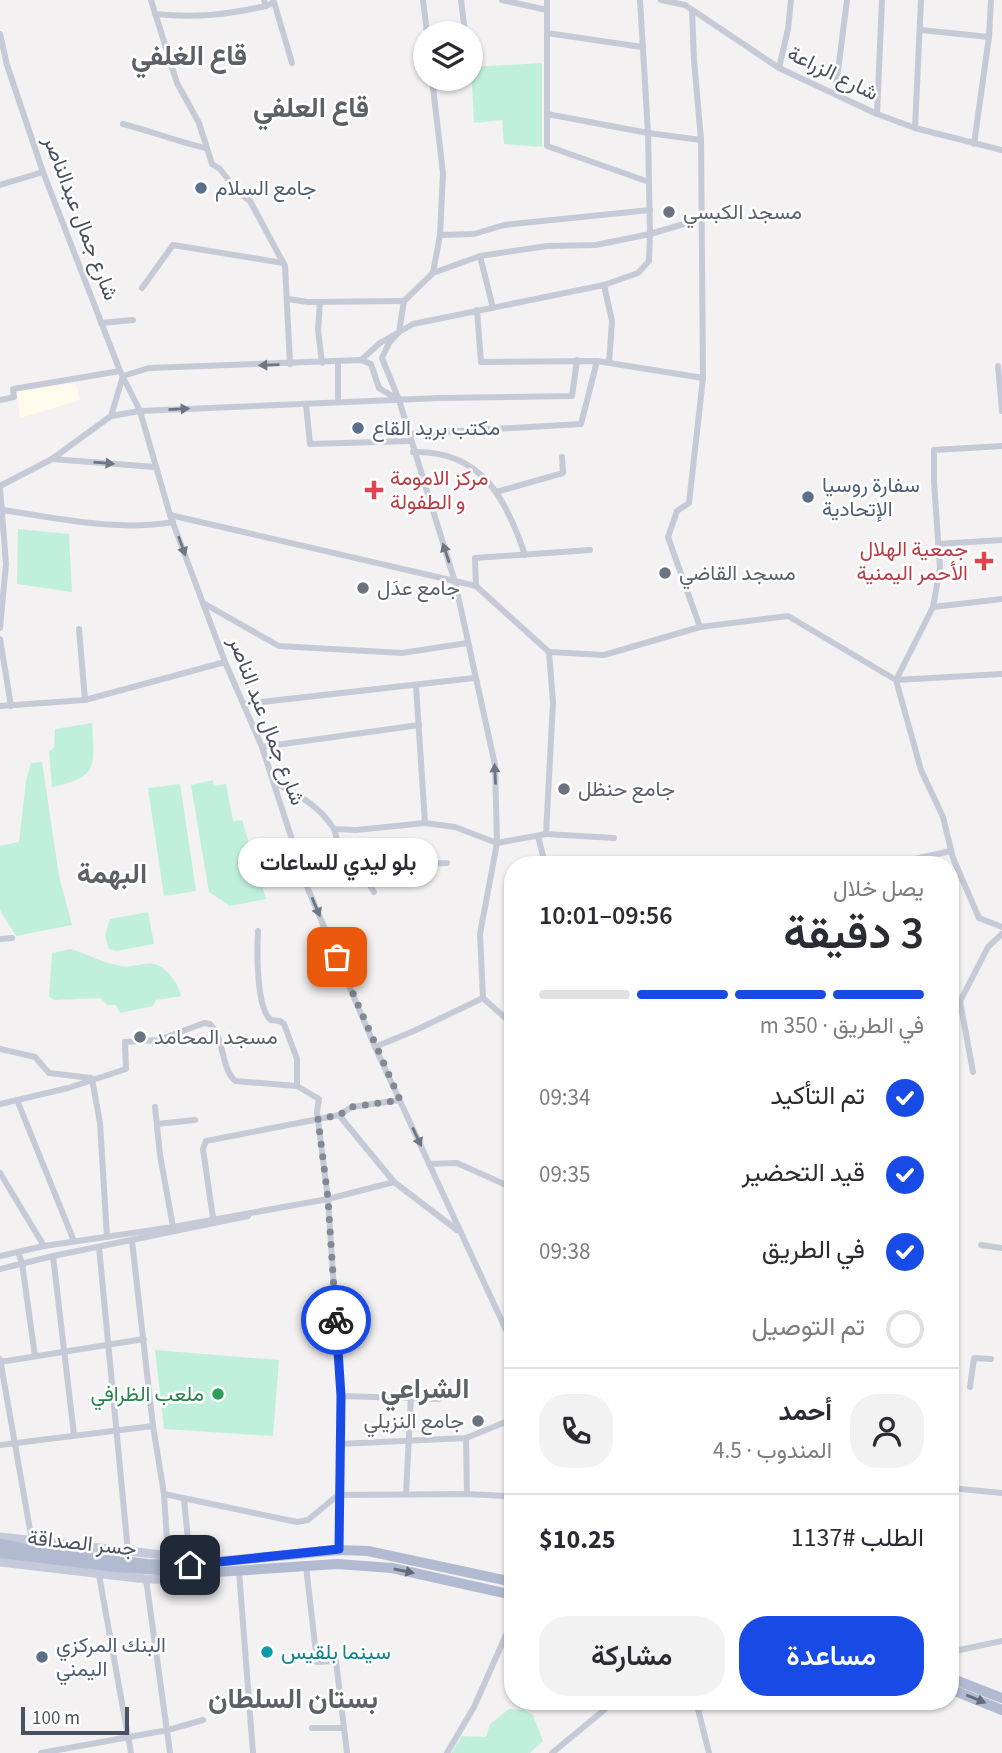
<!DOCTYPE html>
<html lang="ar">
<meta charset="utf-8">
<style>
:root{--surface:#fff;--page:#f2f2f3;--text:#2b2b33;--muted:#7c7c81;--line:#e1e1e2;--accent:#184ae6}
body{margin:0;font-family:"Source Sans 3",Vazirmatn,sans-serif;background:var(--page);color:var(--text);direction:rtl;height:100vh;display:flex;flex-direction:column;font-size:26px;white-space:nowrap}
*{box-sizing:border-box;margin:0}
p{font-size:23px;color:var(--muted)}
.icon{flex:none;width:38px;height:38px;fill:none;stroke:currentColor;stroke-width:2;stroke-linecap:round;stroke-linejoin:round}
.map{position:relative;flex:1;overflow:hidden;direction:ltr}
.side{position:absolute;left:504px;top:856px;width:455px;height:854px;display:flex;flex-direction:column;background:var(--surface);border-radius:28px;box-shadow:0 2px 5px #0004;direction:rtl}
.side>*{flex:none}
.fabs{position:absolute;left:413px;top:21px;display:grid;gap:14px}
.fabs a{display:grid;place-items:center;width:70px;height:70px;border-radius:50%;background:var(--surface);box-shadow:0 2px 5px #0004;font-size:35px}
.scale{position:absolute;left:21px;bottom:18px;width:108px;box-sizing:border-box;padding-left:7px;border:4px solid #49505f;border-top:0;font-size:19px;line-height:24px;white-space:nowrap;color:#49505f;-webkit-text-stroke:5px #fff;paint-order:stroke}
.pin{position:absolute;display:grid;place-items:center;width:60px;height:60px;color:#fff;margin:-30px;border-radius:14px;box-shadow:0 4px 10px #0006}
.courier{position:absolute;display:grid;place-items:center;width:70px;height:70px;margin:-35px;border:5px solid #184ae6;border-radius:50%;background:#fff;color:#222;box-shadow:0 2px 9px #0007}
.bubble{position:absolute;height:49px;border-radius:24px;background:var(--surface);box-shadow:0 2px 5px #0004;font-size:23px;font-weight:600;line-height:49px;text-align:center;direction:rtl}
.overview em{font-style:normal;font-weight:600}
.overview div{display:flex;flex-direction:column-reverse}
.overview{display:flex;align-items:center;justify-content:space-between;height:119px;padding:0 35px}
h1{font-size:46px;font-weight:600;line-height:52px}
.bar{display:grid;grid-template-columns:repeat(4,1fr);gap:10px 7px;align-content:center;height:84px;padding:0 35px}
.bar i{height:9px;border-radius:5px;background:var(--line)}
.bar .on{background:var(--accent)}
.bar p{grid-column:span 4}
.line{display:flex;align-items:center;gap:18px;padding:0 35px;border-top:2px solid var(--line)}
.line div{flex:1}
.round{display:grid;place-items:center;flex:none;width:74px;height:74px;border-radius:28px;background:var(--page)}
ol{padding:0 35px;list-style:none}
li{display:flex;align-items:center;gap:21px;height:77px}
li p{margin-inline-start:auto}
li .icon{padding:7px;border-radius:50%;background:var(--accent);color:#fff;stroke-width:4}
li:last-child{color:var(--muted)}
li i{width:38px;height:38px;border:4px solid var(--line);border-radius:50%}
.cta{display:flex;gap:14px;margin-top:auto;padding:14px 35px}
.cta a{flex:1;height:80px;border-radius:28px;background:var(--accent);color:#fff;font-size:28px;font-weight:600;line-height:80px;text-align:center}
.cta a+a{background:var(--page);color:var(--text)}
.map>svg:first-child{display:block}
.commercial{fill:#fdfbec}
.green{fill:#c0f0dc}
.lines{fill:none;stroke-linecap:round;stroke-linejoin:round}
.minor{stroke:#c5cad6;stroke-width:6}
.secondary{stroke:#c4cada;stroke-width:9}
.primary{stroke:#b1bad0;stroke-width:10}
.oneway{fill:#6e7583}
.oneway2{fill:#636a7b}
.done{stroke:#848892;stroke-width:7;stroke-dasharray:0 12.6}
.route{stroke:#184ae6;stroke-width:9}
.service-dot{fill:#5c6f8a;stroke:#fff;stroke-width:2.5}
.worship-dot{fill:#6b7280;stroke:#fff;stroke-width:2.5}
.health-dot{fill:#e0444e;stroke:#fff;stroke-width:2.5}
.leisure-dot{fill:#2e9e5b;stroke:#fff;stroke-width:2.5}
.culture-dot{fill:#0f9aa8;stroke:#fff;stroke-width:2.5}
.labels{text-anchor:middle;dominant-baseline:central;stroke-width:5;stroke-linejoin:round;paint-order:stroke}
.street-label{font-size:21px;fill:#49505f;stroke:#fff}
.service-label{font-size:21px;fill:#4e5e75;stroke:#fff;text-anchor:start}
.worship-label{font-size:21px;fill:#5b616d;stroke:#fff;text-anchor:start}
.health-label{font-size:21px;fill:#be3a42;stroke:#fff;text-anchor:start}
.leisure-label{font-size:21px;fill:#27864d;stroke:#fff;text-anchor:end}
.culture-label{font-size:21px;fill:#0d838f;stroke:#fff;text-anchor:start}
.district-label{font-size:28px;font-weight:bold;fill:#5d6066;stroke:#fff}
</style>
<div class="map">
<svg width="1002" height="1753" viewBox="0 0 1002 1753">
<rect width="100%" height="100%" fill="#f3f1f1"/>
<polygon class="commercial" points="76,383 80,400 20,418 17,391"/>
<g class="green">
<polygon points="542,63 542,147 504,144 502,120 474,123 471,67"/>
<polygon points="18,529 69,534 72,592 17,584"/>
<path d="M92 723C94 766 100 777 52 787L49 751 54 748 55 729Z"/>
<polygon points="42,762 59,876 72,925 16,936 0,910 0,846 19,842 26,781 31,763"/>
<polygon points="213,780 214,786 226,784 233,821 242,820 266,899 230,906 209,892 191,785"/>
<polygon points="180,784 196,891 164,896 148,788"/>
<polygon points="148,912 154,944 116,951 109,949 105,935 110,919"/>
<path d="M70 949C88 954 102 963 121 966 132 968 144 962 154 964 168 968 178 983 181 996L156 1000 153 1006 120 1013 116 1005H107L101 998 55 1000 49 997 52 953Z"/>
<polygon points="155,1350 279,1360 273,1436 164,1429"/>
<polygon points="509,1709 524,1710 533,1715 543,1741 530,1753 451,1753 462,1736 486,1737 490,1724"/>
</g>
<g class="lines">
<g class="minor">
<polyline points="151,0 177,83 199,123 212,164 220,169 237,191 250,201 285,266 290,364"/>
<polyline points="264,0 266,6 274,2 292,63"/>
<polyline points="423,0 427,33"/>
<polyline points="461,0 465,33"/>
<polyline points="502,0 547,10"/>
<polyline points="547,0 547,146 649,182"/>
<polyline points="661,0 685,5 779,68 877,114 915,128 1002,150"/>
<polyline points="692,10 694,60 701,140 703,378 689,503 677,511 668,537 700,627"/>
<path d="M155 14C197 18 225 15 266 6"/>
<polyline points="921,30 989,37"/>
<polyline points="547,33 642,47"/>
<polyline points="0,34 7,65 43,172 120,371 140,411 170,515 225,662 262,747 308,889 375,1047 513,1345"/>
<polyline points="779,68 788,29 791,0"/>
<polyline points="432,79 443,173 440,235 433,273"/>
<polyline points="835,94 847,0"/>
<polyline points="547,114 648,133 701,140"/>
<polyline points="877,114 882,0"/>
<path d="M123 124C151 131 178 142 206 148"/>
<polyline points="915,128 921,0"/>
<polyline points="974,144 989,37 991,0"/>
<polyline points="0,185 43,172"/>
<polyline points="440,235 474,234 504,225 650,210"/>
<polyline points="480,256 493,308"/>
<polyline points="604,285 612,321 609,363"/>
<polyline points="142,288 173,245 283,263"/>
<polyline points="288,299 308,302 404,301"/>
<polyline points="320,302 318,330 322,363"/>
<polyline points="477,310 481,362 597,361 703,378"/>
<polyline points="101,323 133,320"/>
<polyline points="361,360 380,343 413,324 604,285 638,273 649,261 650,234 648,133 640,0"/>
<polyline points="998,366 1002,411"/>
<polyline points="123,376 149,368 361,360 371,364 379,388 397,399"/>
<polyline points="0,400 14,397 13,389 120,371"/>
<polyline points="338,402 338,362"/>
<polyline points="306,404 310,444 410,441"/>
<polyline points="111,416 123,376"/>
<polyline points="408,434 581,424 597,361"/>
<path d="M413 452C481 450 506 498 525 555"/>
<polyline points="52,459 155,467"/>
<polyline points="0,486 52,459 111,416 140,411 440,398 572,396 577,360"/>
<polyline points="0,488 6,564 0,628"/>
<polyline points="496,492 563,473 562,457"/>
<path d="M2 510C58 518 117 532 173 522"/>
<polyline points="170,515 476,586 549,652 604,655 700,627 788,616 896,680 1002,674"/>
<polyline points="938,544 1002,540"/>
<polyline points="476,586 475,558 590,550"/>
<polyline points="1002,599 933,607 896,680 921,770 943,817 953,858 979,918 1002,927"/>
<polyline points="203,603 279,646 402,653 467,643"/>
<polyline points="933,607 940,568 934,482 934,450 1002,446"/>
<polyline points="79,629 85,700"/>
<polyline points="0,639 11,706"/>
<polyline points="416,686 425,823"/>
<polyline points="244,704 474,678"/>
<polyline points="0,706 85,700 225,662"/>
<polyline points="262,747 419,725"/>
<path d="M274 782C299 796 318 804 334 829L356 830 425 823 455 827 497 843 546 834 553 702 549 652"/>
<polyline points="334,829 340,849 358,866 374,892"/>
<polyline points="546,834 614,838"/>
<polyline points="538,836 545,864"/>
<polyline points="892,864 951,851"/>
<polyline points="304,877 358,866 447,863"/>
<path d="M258 931C257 950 256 1009 271 1020L280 1021 284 1024 297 1059V1086"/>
<polyline points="0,939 12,938"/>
<polyline points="960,1001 973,1072"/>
<polyline points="950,1021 988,947 1002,934"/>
<polyline points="513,1025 483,998 480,934 497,843 495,765 455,582 399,400 382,358 389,343 399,332 404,301 433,273 480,256 547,246 596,245 650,234 701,219"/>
<polyline points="375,1047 416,1030 483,998"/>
<polyline points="0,1049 35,1057 49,1073 91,1078"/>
<polyline points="92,1079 100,1123 107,1237"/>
<polyline points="17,1100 74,1241"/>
<path d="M0 1104 68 1088 126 1069 125 1042 159 1040 204 1023 210 1024C225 1039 220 1066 235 1081L297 1086 319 1099 317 1112 328 1199 341 1396 339 1550"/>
<polyline points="155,1107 160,1155 173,1227"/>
<polyline points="339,1115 394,1182 457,1230"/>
<polyline points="157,1124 195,1120"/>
<polyline points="429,1164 457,1163 513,1188"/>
<polyline points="0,1173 44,1246"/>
<polyline points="213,1218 203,1149 206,1141 339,1115 352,1107 400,1100"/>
<polyline points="132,1241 153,1426 164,1494 168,1556"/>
<polyline points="981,1245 1002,1248"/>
<polyline points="99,1247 128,1552"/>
<polyline points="18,1252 22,1263 35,1356"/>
<polyline points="0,1256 44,1246 173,1227 328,1199 394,1182"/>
<polyline points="53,1256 74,1435"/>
<polyline points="0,1269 53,1256 248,1216"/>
<polyline points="0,1359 32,1541"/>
<polyline points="0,1362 144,1339"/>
<polyline points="970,1387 974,1358 991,1359"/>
<polyline points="341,1396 439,1399"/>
<polyline points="466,1438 467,1494"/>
<polyline points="339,1444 466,1438 513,1419"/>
<polyline points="0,1445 153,1426"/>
<polyline points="950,1488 1002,1493"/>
<polyline points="164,1494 297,1522 308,1520 338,1495 467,1494 506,1496 513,1493"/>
<polyline points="406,1494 411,1397"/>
<polyline points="184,1499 190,1560"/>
<polyline points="306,1566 317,1662 336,1661 347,1753"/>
<polyline points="239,1571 253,1753"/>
<polyline points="99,1575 131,1753"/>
<polyline points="146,1579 170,1753"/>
<polyline points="950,1652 1002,1641"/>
<polyline points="696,1701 709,1753"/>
<polyline points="312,1728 344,1728"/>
<polyline points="41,1753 168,1730 203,1720"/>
<polyline points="447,1753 474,1707 513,1619"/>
<polyline points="552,1753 615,1701"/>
</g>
<g class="secondary">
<polyline points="0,1537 190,1558 201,1563"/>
<polyline points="0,1562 146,1579 197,1579 202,1573"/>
</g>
<g class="primary">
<polyline points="0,1544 31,1550 148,1564 184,1565 339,1550 368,1551 513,1582"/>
<polyline points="0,1553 117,1567 202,1573 337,1564 392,1568 513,1595"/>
<polyline points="950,1678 1002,1698"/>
<polyline points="950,1689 1002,1710"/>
</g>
</g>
<defs><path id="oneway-solid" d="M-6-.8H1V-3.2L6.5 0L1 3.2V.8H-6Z" transform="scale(1.75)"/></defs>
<g class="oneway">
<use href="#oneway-solid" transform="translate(269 365) rotate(178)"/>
<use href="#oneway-solid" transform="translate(179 409) rotate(-3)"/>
<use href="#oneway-solid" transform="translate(104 463) rotate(5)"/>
<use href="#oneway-solid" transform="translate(182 546) rotate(70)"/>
<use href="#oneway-solid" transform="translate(446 553) rotate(-108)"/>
<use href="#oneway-solid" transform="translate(495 774) rotate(-93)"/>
<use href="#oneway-solid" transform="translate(316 907) rotate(67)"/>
<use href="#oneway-solid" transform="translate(417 1137) rotate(65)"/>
</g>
<g class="oneway2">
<use href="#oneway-solid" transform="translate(404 1571) rotate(12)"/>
<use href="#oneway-solid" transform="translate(976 1699) rotate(22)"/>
</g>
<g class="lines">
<polyline class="done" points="336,1320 328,1199 318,1119 339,1115 352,1107 400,1100 337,957"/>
<polyline class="route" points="190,1565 339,1549 341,1396 336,1320"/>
</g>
<g class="service-dot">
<circle cx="201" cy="188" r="7"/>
<circle cx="358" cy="428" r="7"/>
<circle cx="808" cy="497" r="7"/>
<circle cx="42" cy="1657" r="7"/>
</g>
<g class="worship-dot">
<circle cx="669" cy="212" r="7"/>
<circle cx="665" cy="573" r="7"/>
<circle cx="363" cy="588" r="7"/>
<circle cx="564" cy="789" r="7"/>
<circle cx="140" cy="1037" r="7"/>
<circle cx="478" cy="1421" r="7"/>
</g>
<g class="health-dot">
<path d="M370.5 479.5h7v7h7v7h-7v7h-7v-7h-7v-7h7z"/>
<path d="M980.5 550.5h7v7h7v7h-7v7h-7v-7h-7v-7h7z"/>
</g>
<circle class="leisure-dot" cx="218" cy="1394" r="7"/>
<circle class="culture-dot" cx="267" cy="1652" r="7"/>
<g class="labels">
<g class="street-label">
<text transform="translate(833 73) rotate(26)">شارع الزراعة</text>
<text transform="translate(81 218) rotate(69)">شارع جمال عبدالناصر</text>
<text transform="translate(267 721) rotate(69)">شارع جمال عبد الناصر</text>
<text transform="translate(82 1543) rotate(6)">جسر الصداقة</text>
</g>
<g class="service-label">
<text x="215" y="188">جامع السلام</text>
<text x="372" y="428">مكتب بريد القاع</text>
<text x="822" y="485">سفارة روسيا<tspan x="822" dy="24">الإتحادية</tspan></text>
<text x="56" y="1645">البنك المركزي<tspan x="56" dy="24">اليمني</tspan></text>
</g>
<g class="worship-label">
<text x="683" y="212">مسجد الكبسي</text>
<text x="679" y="573">مسجد القاضي</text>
<text x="377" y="588">جامع عدَل</text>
<text x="578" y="789">جامع حنظل</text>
<text x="154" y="1037">مسجد المحامد</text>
<text x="464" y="1421" text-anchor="end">جامع النزيلي</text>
</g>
<g class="health-label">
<text x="390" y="478">مركز الامومة<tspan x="390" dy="24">و الطفولة</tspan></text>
<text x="968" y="549" text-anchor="end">جمعية الهلال<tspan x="968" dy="24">الأحمر اليمنية</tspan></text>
</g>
<g class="leisure-label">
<text x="204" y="1394">ملعب الظرافي</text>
</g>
<g class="culture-label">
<text x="281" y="1652">سينما بلقيس</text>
</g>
<g class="district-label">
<text x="189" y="56">قاع الغلفي</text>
<text x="311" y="108">قاع العلفي</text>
<text x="112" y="874">البهمة</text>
<text x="425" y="1389">الشراعي</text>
<text x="293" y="1699">بستان السلطان</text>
</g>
</g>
</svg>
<div class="fabs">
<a><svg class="icon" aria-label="layers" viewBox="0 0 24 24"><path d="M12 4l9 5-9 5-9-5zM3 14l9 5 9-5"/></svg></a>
</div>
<div class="scale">100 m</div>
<div class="pin" style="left:337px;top:957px;background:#ea580c"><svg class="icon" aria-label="bag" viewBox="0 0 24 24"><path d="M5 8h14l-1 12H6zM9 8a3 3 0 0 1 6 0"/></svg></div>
<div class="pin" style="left:190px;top:1565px;background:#1f2937"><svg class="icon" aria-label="home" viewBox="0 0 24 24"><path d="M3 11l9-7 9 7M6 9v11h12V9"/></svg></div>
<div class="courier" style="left:336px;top:1320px"><svg class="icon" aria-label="bike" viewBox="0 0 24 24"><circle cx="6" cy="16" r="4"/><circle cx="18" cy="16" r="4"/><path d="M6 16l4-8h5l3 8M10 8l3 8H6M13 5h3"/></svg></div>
<div class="bubble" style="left:238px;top:838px;width:200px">بلو ليدي للساعات</div>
<section class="side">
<div class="overview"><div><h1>3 دقيقة</h1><p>يصل خلال</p></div><em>09:56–10:01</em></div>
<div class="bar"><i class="on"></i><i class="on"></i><i class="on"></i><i></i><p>في الطريق · 350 m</p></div>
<ol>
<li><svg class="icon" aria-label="check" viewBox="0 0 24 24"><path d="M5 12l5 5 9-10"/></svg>تم التأكيد<p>09:34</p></li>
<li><svg class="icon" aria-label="check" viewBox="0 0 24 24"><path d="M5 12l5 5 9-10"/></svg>قيد التحضير<p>09:35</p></li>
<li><svg class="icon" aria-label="check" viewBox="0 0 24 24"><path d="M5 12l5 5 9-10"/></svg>في الطريق<p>09:38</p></li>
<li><i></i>تم التوصيل</li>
</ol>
<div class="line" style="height:126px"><a class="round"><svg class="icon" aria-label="person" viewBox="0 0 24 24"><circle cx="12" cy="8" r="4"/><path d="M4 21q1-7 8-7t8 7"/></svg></a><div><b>أحمد</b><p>المندوب · 4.5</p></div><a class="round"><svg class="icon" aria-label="phone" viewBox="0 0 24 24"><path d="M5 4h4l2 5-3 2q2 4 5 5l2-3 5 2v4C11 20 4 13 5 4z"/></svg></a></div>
<div class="line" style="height:91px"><div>الطلب #1137</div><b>$10.25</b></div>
<div class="cta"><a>مساعدة</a><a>مشاركة</a></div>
</section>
</div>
